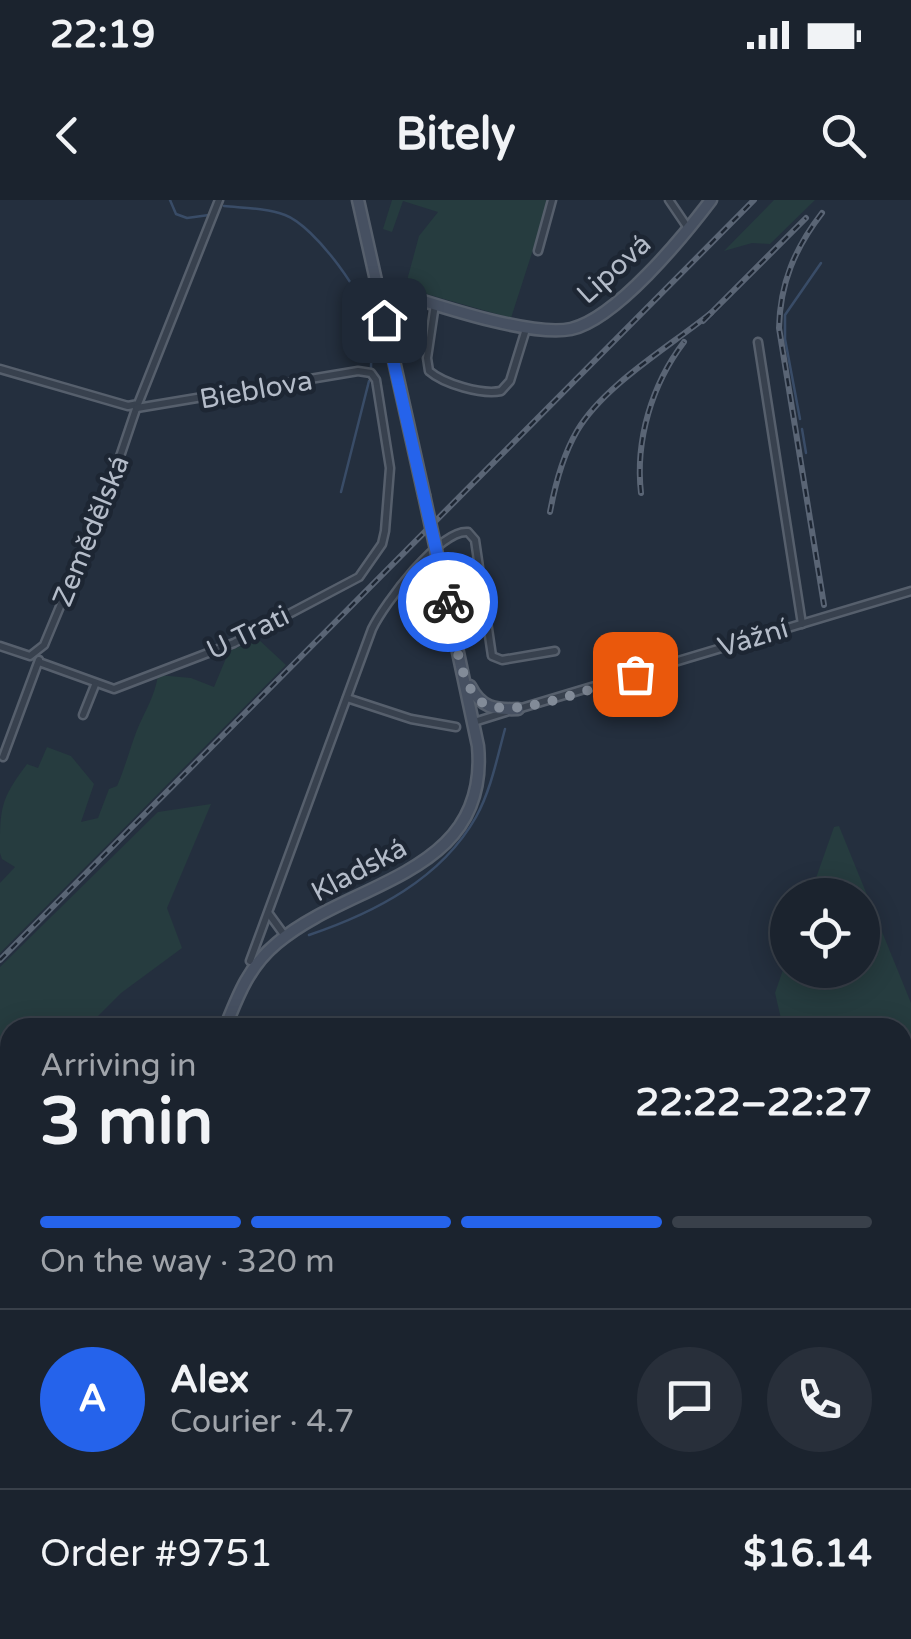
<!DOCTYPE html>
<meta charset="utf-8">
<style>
:root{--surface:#1b232e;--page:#282f3a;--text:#f1f3f6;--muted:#a0a4aa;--line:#39404a;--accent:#2563eb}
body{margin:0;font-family:"Varela Round",sans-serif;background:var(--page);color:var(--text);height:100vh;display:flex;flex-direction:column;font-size:38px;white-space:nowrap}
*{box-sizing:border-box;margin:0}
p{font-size:32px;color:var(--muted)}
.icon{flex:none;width:55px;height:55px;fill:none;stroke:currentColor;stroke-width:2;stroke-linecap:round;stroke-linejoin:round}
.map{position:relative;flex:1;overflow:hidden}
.sheet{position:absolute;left:0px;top:818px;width:912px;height:622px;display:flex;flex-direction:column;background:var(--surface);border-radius:30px 30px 0 0;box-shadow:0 5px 25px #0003,0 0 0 2px var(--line)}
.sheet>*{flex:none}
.buttons{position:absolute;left:770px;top:678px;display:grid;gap:20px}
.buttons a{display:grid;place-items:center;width:110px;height:110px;border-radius:50%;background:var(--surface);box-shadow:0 5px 25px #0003,0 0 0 2px var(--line);font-size:50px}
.pin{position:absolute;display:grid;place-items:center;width:85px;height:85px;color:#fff;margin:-42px;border-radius:20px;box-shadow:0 5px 15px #0006}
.courier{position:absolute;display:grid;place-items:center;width:100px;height:100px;margin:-50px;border:8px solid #2563eb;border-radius:50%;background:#fff;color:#222;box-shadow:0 2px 12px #0007}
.summary em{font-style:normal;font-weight:700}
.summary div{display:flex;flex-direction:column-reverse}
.summary{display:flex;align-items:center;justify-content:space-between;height:170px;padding:0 40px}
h1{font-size:65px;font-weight:700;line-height:75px}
.bar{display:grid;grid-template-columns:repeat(4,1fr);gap:15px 10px;align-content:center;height:120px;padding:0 40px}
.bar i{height:12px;border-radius:8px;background:var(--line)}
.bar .on{background:var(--accent)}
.bar p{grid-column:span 4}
.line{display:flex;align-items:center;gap:25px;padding:0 40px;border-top:2px solid var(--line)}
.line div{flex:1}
.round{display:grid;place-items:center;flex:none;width:105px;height:105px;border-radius:52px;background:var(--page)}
.status{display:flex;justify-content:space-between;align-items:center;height:70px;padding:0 50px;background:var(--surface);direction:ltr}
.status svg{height:28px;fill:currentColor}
header{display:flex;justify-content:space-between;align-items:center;height:130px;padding:0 40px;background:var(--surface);font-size:45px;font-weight:700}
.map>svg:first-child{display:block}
.green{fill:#263c3f}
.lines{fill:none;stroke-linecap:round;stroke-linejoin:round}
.stream{stroke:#394c67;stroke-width:2.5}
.street-casing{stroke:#565f6c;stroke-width:11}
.secondary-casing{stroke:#565f6c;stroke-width:15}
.street{stroke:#38414e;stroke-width:6}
.secondary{stroke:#465061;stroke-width:10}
.rail-casing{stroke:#5a6575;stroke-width:6}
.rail{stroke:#1d2633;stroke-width:2.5;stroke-dasharray:8;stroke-linecap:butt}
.secondary-bridge-casing{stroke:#565f6c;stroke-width:15;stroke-linecap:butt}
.secondary-bridge{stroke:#465061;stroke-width:10}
.done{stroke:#828b98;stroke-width:10;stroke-dasharray:0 18}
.route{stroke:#2563eb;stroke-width:12}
.labels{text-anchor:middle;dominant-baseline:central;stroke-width:9;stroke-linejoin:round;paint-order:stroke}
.street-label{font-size:28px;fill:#b4bcc9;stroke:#1d2633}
</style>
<div class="status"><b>22:19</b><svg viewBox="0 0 49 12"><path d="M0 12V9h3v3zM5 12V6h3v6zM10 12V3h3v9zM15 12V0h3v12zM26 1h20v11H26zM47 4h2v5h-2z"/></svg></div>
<header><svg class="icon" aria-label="back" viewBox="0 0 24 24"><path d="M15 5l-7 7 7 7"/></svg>Bitely<svg class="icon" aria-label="search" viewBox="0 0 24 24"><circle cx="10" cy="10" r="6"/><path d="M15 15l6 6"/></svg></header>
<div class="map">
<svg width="911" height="1439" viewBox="0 0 911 1439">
<rect width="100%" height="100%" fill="#242f3e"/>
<g class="green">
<polygon points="392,0 549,0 511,118 405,88 419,36 438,12 403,1 392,32 383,29"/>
<polygon points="774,0 815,0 770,44 752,43 724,51"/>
<path d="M258 439 286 465 0 753V683L15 667 2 659 0 653C0 608 0 600 27 564L38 568 47 547 71 556 94 584 81 622 98 618 109 589 117 586C125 568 130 548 137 530 145 511 155 496 158 475L191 478 214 487 229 451Z"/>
<polygon points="211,604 167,708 182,748 121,793 87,827 10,828 10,1019 0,1021 0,767 158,612"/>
<polygon points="839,626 911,803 911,925 903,928 902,828 783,827 775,793 787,758 788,770 862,770 862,695 810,695 834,627"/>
</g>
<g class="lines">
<g class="stream">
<polyline points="170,0 176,14 187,18 209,15"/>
<path d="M224 6C244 8 266 8 285 15 315 26 368 99 372 130 373 143 371 157 371 169"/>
<polyline points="800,219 785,139 785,115 821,63"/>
<polyline points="802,229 806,253"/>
<polyline points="341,292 369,181"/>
<path d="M309 735C374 713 441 679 476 617 491 590 497 558 505 529"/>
<polyline points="902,971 911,962"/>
<polyline points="902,1318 911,1319"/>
<polyline points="593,1439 599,1430"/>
</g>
<defs>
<g id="street">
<polyline points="669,0 688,28"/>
<polyline points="538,51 552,0"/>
<path d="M435 104 427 158 429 171C444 184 482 195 501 191L510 181 526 129"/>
<polyline points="758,142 802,424"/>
<polyline points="0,169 128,206 138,204 219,0"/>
<polyline points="0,446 30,456 44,445 109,289 137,206"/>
<polyline points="39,462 114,489 234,443 359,377 382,344 385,331 390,268 376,180 371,173 358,171 137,208"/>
<polyline points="347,498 411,519 456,527"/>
<polyline points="518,509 911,391"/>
<polyline points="83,515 95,485"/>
<polyline points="474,522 506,512"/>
<polyline points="3,557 39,460"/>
<polyline points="269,714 285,736"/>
<path d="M250 761 372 429C384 404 440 329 468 332L475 340 492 456 502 460 555 451"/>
</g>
<g id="secondary">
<polyline points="358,0 424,295"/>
<path d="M376 86C422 100 528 138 571 129 616 119 683 37 711 0"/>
<polyline points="390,124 394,106 410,96"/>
<path d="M470 486C481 508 495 510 518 509"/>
<path d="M225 828C238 795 249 766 277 743 351 680 490 676 478 546L440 368"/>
<polyline points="33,1439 35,1430"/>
</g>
</defs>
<use href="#street" class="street-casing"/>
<use href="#secondary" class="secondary-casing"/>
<use href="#street" class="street"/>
<use href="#secondary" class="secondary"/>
<defs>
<g id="rail">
<path d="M822 13C795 48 780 83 779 128L824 405"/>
<polyline points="703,121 806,18"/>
<path d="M641 293C635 240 652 184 684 142"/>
<path d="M550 312C555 285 563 255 577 231 604 185 669 147 711 113"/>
<polyline points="0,760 754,0"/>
</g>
</defs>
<use href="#rail" class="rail-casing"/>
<use href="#rail" class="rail"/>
<defs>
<polyline id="secondary-bridge" points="424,295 440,368"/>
</defs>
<use href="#secondary-bridge" class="secondary-bridge-casing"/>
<use href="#secondary-bridge" class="secondary-bridge"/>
</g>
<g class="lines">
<path class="done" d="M448 402C455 431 457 476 478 499 503 526 603 484 635 474"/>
<polyline class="route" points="384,120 448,402"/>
</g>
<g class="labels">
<g class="street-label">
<text transform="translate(614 69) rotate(-42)">Lipová</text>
<text transform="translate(256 190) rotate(-10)">Bieblova</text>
<text transform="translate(91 331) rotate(-68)">Zemědělská</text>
<text transform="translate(248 433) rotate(-26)">U Trati</text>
<text transform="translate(753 438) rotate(-17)">Vážní</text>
<text transform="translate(359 670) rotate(-28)">Kladská</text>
</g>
</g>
</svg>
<div class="buttons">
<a><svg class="icon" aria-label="locate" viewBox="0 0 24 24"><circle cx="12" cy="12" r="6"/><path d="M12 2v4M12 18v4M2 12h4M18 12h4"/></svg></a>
</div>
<div class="pin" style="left:635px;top:474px;background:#ea580c"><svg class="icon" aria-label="bag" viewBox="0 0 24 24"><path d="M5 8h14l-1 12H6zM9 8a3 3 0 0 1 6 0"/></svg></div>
<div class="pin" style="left:384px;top:120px;background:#1f2937"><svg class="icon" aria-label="home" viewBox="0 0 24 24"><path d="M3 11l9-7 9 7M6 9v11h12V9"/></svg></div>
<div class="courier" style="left:448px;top:402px"><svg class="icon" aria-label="bike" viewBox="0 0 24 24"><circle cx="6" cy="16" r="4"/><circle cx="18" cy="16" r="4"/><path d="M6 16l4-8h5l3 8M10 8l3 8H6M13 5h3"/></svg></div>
<section class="sheet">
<div class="summary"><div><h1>3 min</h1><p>Arriving in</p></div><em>22:22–22:27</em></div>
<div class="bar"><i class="on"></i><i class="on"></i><i class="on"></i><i></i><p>On the way · 320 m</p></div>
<div class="line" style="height:180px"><b class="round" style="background:var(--accent);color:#fff">A</b><div><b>Alex</b><p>Courier · 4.7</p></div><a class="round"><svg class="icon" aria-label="chat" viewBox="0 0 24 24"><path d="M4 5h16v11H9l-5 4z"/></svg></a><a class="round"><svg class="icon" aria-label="phone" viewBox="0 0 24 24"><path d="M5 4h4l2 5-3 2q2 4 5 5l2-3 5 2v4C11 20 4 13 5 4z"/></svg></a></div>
<div class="line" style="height:130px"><div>Order #9751</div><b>$16.14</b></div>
</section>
</div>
